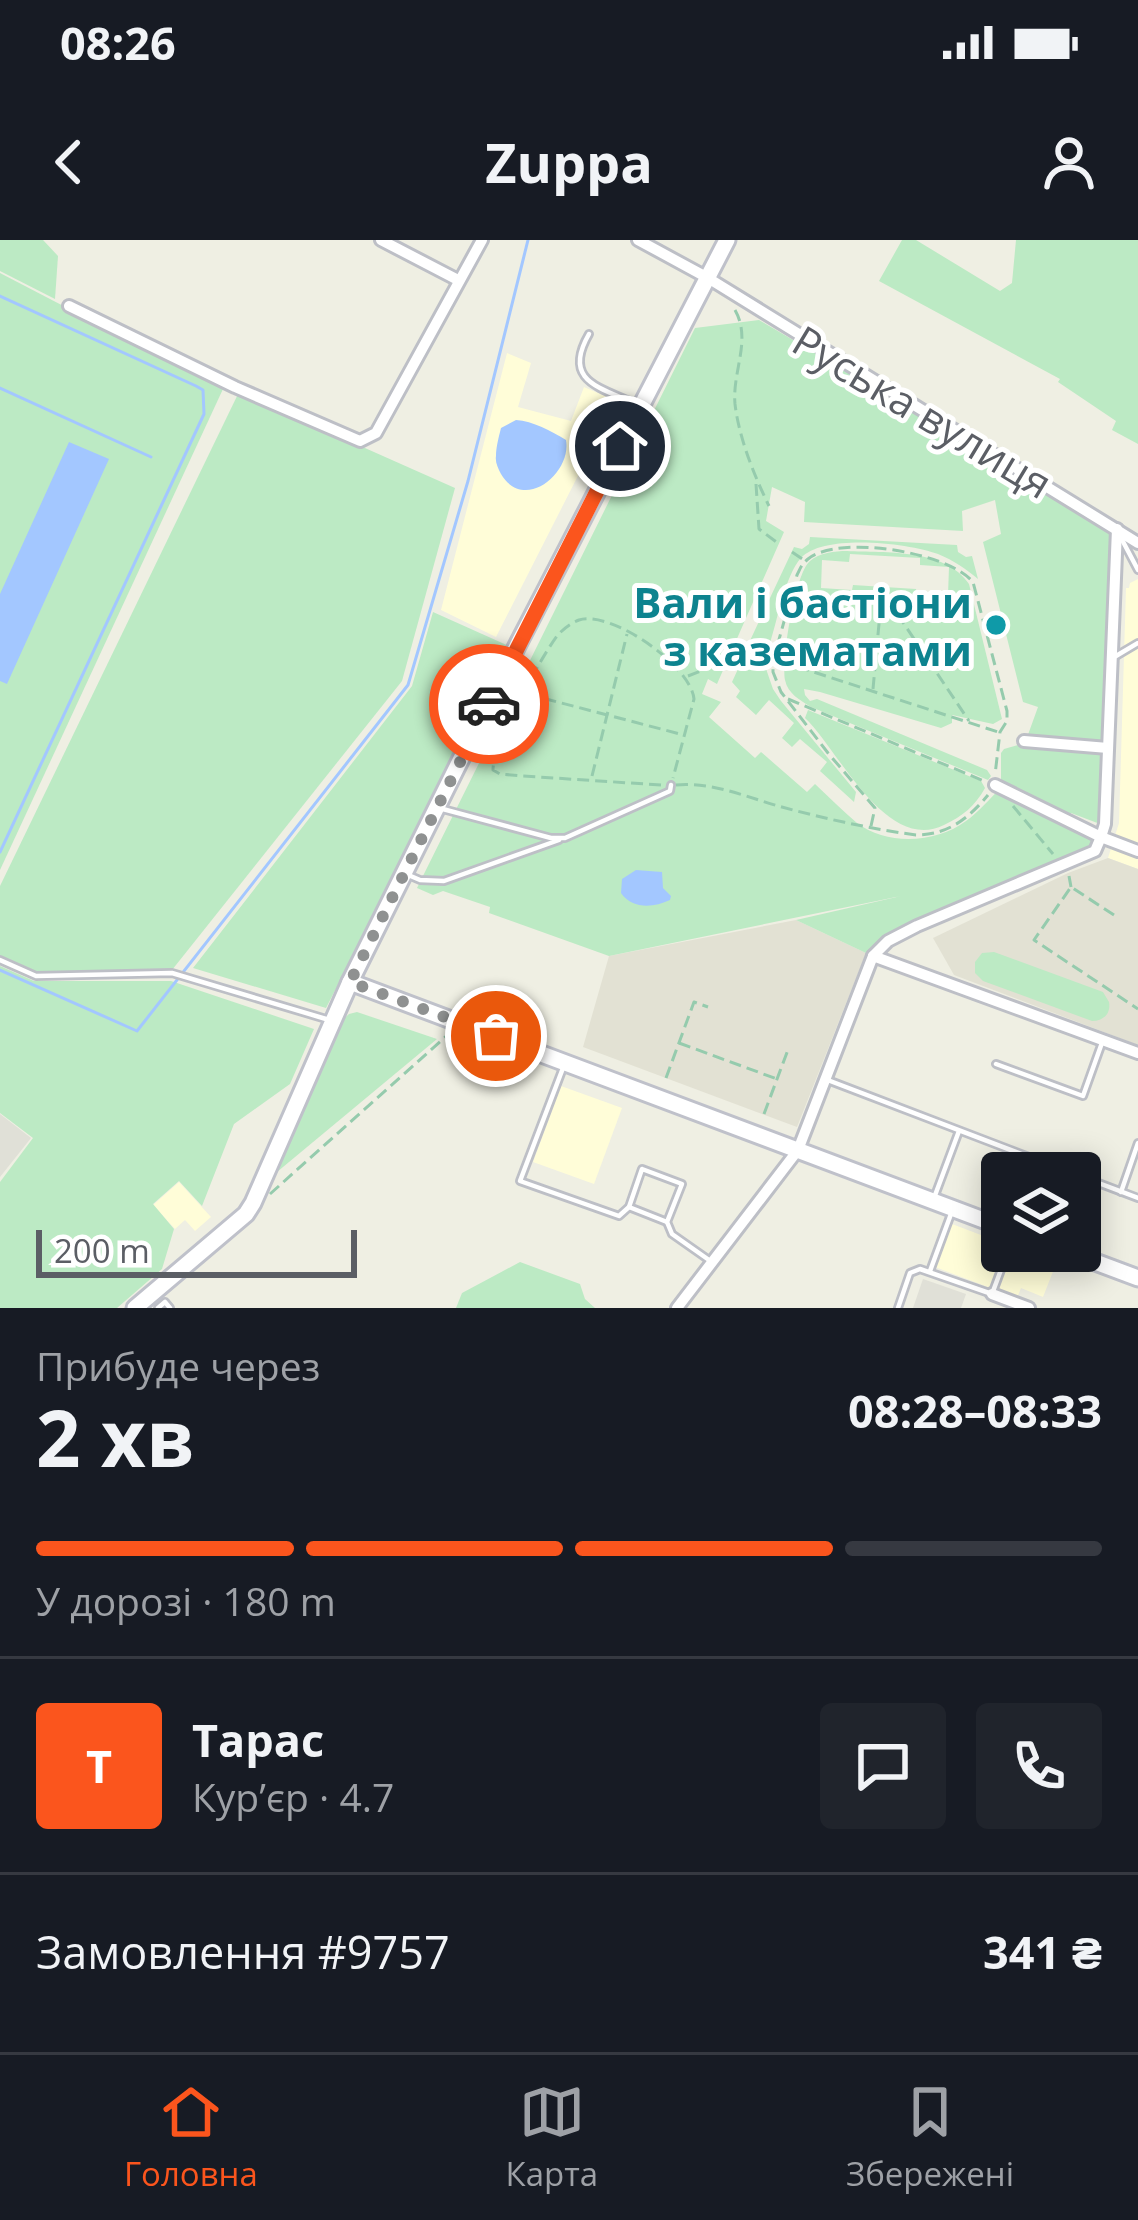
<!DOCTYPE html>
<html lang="uk">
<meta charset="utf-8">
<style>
:root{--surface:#171b24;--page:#20242c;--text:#f1f3f6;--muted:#9ea1a6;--line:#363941;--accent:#fb551d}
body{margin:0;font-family:"Open Sans",sans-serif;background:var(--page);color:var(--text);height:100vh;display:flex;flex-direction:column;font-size:45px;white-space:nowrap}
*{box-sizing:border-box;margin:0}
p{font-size:39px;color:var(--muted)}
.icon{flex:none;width:66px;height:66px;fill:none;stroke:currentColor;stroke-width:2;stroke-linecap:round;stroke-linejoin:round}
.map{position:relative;height:1068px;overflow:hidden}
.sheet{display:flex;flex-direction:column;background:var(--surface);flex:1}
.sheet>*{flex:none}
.fabs{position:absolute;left:981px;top:912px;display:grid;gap:24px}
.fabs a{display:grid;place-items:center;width:120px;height:120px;border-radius:12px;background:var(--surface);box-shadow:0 6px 30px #0003;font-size:60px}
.scale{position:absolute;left:36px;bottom:30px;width:321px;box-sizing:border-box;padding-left:12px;border:6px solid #5b5e65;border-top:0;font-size:33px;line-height:42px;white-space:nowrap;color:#5b5e65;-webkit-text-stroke:9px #fff;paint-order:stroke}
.pin{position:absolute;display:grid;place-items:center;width:102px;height:102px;color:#fff;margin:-51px;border:6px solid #fff;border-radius:50%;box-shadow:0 3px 12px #0007}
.courier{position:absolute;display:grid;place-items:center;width:120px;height:120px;margin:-60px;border:9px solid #fb551d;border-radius:50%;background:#fff;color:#222;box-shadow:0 3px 15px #0007}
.headline em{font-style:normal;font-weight:700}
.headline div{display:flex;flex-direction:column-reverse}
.headline{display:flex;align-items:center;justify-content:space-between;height:204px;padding:0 36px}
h1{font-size:78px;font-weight:700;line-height:90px}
.bar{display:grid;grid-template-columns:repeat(4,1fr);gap:18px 12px;align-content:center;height:144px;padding:0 36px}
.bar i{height:15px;border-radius:9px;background:var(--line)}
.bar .selected{background:var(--accent)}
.bar p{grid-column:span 4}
.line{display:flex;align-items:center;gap:30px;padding:0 36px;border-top:3px solid var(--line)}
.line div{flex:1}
.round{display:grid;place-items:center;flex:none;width:126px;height:126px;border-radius:12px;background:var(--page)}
.status{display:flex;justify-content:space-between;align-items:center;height:84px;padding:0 60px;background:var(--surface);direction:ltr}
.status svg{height:33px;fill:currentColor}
header{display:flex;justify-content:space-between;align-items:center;height:156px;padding:0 36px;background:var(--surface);font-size:54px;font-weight:700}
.tabs{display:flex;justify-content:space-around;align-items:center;height:168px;border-top:3px solid var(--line);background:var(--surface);font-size:33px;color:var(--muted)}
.tabs a{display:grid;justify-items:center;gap:6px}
.tabs .selected{color:var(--accent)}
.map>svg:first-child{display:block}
.commercial{fill:#fffdd8}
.industrial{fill:#e0e0d7}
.education{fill:#e2e1d3}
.green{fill:#bceac4;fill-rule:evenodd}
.water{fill:#a3c7ff}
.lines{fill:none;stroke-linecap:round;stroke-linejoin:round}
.stream{stroke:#a3c7ff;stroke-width:3}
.lane-casing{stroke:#bdbfc6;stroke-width:10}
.street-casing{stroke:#bdbfc6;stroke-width:16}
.secondary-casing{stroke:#bfc1ca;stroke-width:21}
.path{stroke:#95cbad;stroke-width:3;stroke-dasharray:12 6;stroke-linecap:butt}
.lane{stroke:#fff;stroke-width:4.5}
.street{stroke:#fff;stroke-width:10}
.secondary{stroke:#fff;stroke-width:15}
.done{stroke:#8f9191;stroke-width:12;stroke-dasharray:0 21.6}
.route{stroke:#fb551d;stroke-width:15}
.culture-dot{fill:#0f9aa8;stroke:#fff;stroke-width:4.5}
.labels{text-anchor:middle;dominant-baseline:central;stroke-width:10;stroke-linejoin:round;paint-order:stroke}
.street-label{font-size:42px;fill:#5b5e65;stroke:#fff}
.culture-label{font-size:42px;font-weight:bold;fill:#0d838f;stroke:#fff;text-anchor:end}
</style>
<div class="status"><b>08:26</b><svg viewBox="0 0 49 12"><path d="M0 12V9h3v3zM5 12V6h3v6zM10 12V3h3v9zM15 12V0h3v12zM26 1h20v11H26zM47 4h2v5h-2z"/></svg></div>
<header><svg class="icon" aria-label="back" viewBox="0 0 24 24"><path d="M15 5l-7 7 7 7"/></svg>Zuppa<svg class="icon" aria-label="person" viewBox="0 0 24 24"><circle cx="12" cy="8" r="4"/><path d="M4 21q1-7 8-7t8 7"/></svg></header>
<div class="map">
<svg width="1138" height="1068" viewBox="0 0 1138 1068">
<rect width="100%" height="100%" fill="#efefe3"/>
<g class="commercial">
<polygon points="507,113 531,123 518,167 571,181 584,147 616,161 496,397 441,370"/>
<polygon points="1138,339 1138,629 1108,618 1119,583 1126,348 1129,348 1130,343"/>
<polygon points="561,846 622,868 594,944 533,922"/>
<polygon points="179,942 211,977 195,991 185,980 175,989 153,965"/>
<polygon points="952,984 1002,1003 1002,1011 1022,1011 1056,1024 1043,1057 1021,1048 1017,1058 935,1027"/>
</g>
<g class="industrial">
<polygon points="0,874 31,898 0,937"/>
<polygon points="923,1039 966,1054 961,1068 913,1068"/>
</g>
<g class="education">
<polygon points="1108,618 1138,629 1138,805 954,735 933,698 1068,633"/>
<polygon points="796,680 866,713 797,887 583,807 609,716"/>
</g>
<g class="green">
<polygon points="0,0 43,0 58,16 55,59 0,31"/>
<polygon points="902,0 916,0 1000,51 1012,43 1016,0 1138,0 1138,204 1112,190 1116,181 1058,142 1060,139 879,41"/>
<polygon points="0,33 223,149 0,630"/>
<path d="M759 80 1048 250 1111 291 1100 584 1071 573 1066 585 1094 599 1089 607 915 680 884 697 866 713 796 680 901 656 609 716 489 673 490 667 443 651 433 655 417 648 695 88ZM772 247 805 262 804 282 963 291 962 271 995 260 1001 294 983 302 1023 462 1038 467 1025 503 1004 509 1001 513V548C989 559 979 572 966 581 937 603 887 606 857 583 843 571 829 557 815 544L807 552 761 512 755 518 709 477 721 462 702 454 708 439 717 444 784 292 766 281Z"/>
<polygon points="239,152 455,248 402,441 172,730 35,733 0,717 0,646"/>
<path d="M810 297 957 305 958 312 966 317 972 316 978 339C966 329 953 320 938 314 909 303 823 293 801 318 785 335 777 383 769 406L764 410 747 407 794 307 802 309 809 304Z"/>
<path d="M847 311C885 313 945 308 969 344L1002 479 993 484 952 475V483L941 488 820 452 804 449 805 455 810 461 817 459 987 530 991 536 988 540 811 467C800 460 788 454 785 440 781 422 795 333 810 321 819 313 835 311 847 311ZM850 314 920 318V325L949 327 948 355 917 354 916 349 853 345 852 350 821 348 822 320 849 322Z"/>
<polygon points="433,372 511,407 326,768 193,728 412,446"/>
<polygon points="745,414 764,423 773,449 781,461 856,552 854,562 820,531 827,522 800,499 792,507 782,498 794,483 769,460 756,475 736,457 740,451 732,442"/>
<path d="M808 470 981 541 985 548C975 566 963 576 944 585 886 614 838 509 805 478Z"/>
<path d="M994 712 1103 752 1109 762C1111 773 1104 781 1092 781L983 741 975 733V722L982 713Z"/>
<polygon points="0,726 34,741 171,741 314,789 290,844 234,884 202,966 179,941 153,964 174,989 162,1029 117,1068 0,1068 0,942 33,898 0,873"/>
<polygon points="357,772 437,799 271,937 339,783 349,774"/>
<polygon points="520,1022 580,1044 585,1059 595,1068 456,1068 462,1053"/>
</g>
<g class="water">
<path d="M516 180C533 181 551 191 566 200 572 233 524 273 501 234 498 228 495 222 496 216 496 207 499 196 501 188Z"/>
<polygon points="69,202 109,219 7,444 0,441 0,354"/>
<path d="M636 630 662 632 663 648 671 656 670 660C653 668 632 669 621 653L622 639Z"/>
</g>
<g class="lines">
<g class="stream">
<polyline points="0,56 196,146 203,150 204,174 0,612"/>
<polyline points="0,148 151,217"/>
<polyline points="0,730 137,791 408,445 468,241 528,0"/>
</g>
<defs>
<g id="lane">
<path d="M589 94C562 141 599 147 636 164"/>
<polyline points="1119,294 1138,330"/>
<polyline points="1116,416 1138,403"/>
<polyline points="439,568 551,598 565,598 670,551 671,545"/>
<polyline points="406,634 420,640 444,641 559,600"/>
<polyline points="0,720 36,736 172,733 326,779"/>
<polyline points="996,824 1083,856 1103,800"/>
<polyline points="563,828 520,941 619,976 629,967 642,929 682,944 667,982 672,994 709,1020"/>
<polyline points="825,839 1071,933"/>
<polyline points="1080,936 1138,958"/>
<polyline points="1121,952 1138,903"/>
<polyline points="934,958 959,891"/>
<polyline points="629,967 667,982"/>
<polyline points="930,1031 951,974"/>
<polyline points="158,1068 165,1062 170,1068"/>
<polyline points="898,1068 910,1033 920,1029 992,1054 1008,1011"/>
</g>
<g id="street">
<polyline points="381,0 458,40"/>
<polyline points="638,0 708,38 1138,303"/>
<polyline points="69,66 235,147 360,201 376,193 482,0"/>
<polyline points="1024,501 1108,508"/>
<polyline points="995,545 1101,597 1105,584 1117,289"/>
<polyline points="873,716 1138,813"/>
<polyline points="992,1054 1029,1068"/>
<polyline points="677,1068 798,910 873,716 888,701 917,686 1095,611 1101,597 1138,611"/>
</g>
<g id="secondary">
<polyline points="350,742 1002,987"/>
<polyline points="1066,1011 1138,1038"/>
<polyline points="135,1068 246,974 253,963 350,742 518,404 727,0"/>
</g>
</defs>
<use href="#lane" class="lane-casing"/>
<use href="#street" class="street-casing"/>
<use href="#secondary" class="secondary-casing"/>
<g class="path">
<path d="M735 70C752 100 732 131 735 164 739 198 754 235 769 266"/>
<polyline points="756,244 759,289 779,304"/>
<polyline points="792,312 804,320"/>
<polyline points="746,410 998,492"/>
<polyline points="688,436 706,429 721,402 734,406"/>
<polyline points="873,449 882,351 969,481"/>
<polyline points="527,454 680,494"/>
<polyline points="788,459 984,541"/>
<polyline points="592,536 627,394"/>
<path d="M661 545 523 536 500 534 493 530C493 504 540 419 557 396 563 389 571 383 579 380 612 370 691 426 694 459L673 538"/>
<path d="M676 545C712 542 744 556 778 566 822 578 871 589 916 595 948 595 969 578 988 555"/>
<polyline points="1013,566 1053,614"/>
<path d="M871 586 875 568 828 513 781 452 773 432V421L797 335C801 327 801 325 808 319 839 294 948 312 973 342L1007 471V481L1000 492 995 535"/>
<polyline points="1069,636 1071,647"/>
<polyline points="1114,675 1071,647 1034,700 1138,769"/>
<polyline points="679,803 777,839"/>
<polyline points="666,838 694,762 708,767"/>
<polyline points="764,874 789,807"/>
<polyline points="270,954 451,792"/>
</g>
<use href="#lane" class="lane"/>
<use href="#street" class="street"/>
<use href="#secondary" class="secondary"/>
</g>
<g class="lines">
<polyline class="done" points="489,464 350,742 496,796"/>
<polyline class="route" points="489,464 620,206"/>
</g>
<circle class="culture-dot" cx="996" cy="385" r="12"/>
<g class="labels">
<g class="street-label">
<text transform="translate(923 171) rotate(31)">Руська вулиця</text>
</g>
<g class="culture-label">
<text x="972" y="361">Вали і бастіони<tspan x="972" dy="48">з казематами</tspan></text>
</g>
</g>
</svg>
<div class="fabs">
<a><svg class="icon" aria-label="layers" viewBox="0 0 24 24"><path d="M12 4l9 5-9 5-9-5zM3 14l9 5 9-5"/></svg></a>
</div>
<div class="scale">200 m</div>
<div class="pin" style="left:496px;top:796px;background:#ea580c"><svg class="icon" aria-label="bag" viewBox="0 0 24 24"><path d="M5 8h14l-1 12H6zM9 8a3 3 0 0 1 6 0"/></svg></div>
<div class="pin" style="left:620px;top:206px;background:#1f2937"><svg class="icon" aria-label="home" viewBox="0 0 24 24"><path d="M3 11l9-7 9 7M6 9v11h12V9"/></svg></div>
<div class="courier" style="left:489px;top:464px"><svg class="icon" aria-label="car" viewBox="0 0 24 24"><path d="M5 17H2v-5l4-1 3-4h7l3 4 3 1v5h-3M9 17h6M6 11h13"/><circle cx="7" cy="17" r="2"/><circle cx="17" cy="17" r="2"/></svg></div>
</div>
<section class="sheet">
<div class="headline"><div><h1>2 хв</h1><p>Прибуде через</p></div><em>08:28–08:33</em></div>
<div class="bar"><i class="selected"></i><i class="selected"></i><i class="selected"></i><i></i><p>У дорозі · 180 m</p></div>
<div class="line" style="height:216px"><b class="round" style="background:var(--accent);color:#fff">Т</b><div><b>Тарас</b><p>Кур’єр · 4.7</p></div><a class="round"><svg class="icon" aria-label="chat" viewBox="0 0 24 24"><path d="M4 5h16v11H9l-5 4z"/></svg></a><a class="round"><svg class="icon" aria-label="phone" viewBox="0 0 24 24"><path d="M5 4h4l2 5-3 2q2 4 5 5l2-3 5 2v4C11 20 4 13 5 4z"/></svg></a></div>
<div class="line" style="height:156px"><div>Замовлення #9757</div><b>341 ₴</b></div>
</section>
<nav class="tabs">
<a class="selected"><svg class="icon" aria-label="home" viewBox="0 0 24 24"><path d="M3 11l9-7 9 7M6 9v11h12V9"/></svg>Головна</a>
<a><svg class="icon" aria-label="map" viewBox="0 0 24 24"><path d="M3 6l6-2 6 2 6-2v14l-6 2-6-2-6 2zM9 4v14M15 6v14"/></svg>Карта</a>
<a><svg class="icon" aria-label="saved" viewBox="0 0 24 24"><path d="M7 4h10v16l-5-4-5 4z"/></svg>Збережені</a>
</nav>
